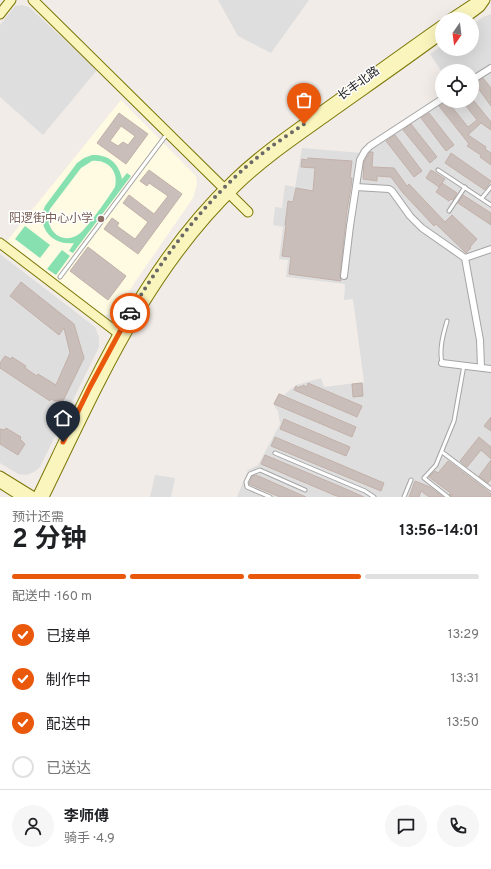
<!DOCTYPE html>
<html lang="zh">
<meta charset="utf-8">
<style>
:root{--surface:#fff;--page:#f6f6f6;--text:#202124;--muted:#757577;--line:#e0e0e0;--accent:#ea580c}
body{margin:0;font-family:Overpass,"Noto Sans SC",sans-serif;background:var(--page);color:var(--text);height:100vh;display:flex;flex-direction:column;font-size:15px;white-space:nowrap}
*{box-sizing:border-box;margin:0}
p{font-size:13px;color:var(--muted)}
.icon{flex:none;width:22px;height:22px;fill:none;stroke:currentColor;stroke-width:2;stroke-linecap:round;stroke-linejoin:round}
.map{position:relative;height:497px;overflow:hidden}
.details{display:flex;flex-direction:column;background:var(--surface);flex:1}
.details>*{flex:none}
.needle{width:26px;rotate:194deg}
.fabs{position:absolute;left:435px;top:12px;display:grid;gap:8px}
.fabs a{display:grid;place-items:center;width:44px;height:44px;border-radius:50%;background:var(--surface);box-shadow:0 4px 16px #0002;font-size:20px}
.pin{position:absolute;display:grid;place-items:center;width:34px;height:34px;color:#fff;margin:-41px -17px;border-radius:50% 50% 50% 0;rotate:-45deg;box-shadow:0 0 4px #0007}
.pin .icon{rotate:45deg}
.courier{position:absolute;display:grid;place-items:center;width:40px;height:40px;margin:-20px;border:3px solid #ea580c;border-radius:50%;background:#fff;color:#222;box-shadow:0 1px 5px #0007}
.summary em{font-style:normal;font-weight:700}
.summary div{display:flex;flex-direction:column-reverse}
.summary{display:flex;align-items:center;justify-content:space-between;height:68px;padding:0 12px}
h1{font-size:26px;font-weight:700;line-height:30px}
.bar{display:grid;grid-template-columns:repeat(4,1fr);gap:6px 4px;align-content:center;height:48px;padding:0 12px}
.bar i{height:5px;border-radius:3px;background:var(--line)}
.bar .on{background:var(--accent)}
.bar p{grid-column:span 4}
.line{display:flex;align-items:center;gap:10px;padding:0 12px;border-top:1px solid var(--line)}
.line div{flex:1}
.round{display:grid;place-items:center;flex:none;width:42px;height:42px;border-radius:21px;background:var(--page)}
ol{padding:0 12px;list-style:none}
li{display:flex;align-items:center;gap:12px;height:44px}
li p{margin-inline-start:auto}
li .icon{padding:4px;border-radius:50%;background:var(--accent);color:#fff;stroke-width:4}
li:last-child{color:var(--muted)}
li i{width:22px;height:22px;border:2px solid var(--line);border-radius:50%}
.map>svg:first-child{display:block}
.residential{fill:#dfdede}
.education{fill:#fffbe2}
.pitch{fill:#86e0b0;fill-rule:evenodd}
.building{fill:#c9beba;stroke:#c3b1a9;fill-rule:evenodd}
.lines{fill:none;stroke-linecap:round;stroke-linejoin:round}
.lane-casing{stroke:#a5a5a5;stroke-width:5}
.street-casing{stroke:#a5a5a5;stroke-width:8}
.secondary-casing{stroke:#7b7705;stroke-width:11}
.lane{stroke:#fff;stroke-width:3}
.street{stroke:#fff;stroke-width:6}
.secondary{stroke:#faf5bd;stroke-width:9}
.done{stroke:#6a6866;stroke-width:4;stroke-dasharray:0 7.2}
.route{stroke:#ea580c;stroke-width:5}
.education-dot{fill:#8d6e63;stroke:#fff;stroke-width:1.5}
.labels{text-anchor:middle;dominant-baseline:central;stroke-width:3;stroke-linejoin:round;paint-order:stroke}
.street-label{font-size:12px;fill:#212121;stroke:#fff}
.education-label{font-size:12px;fill:#785e54;stroke:#fff;text-anchor:end}
</style>
<div class="map">
<svg width="491" height="497" viewBox="0 0 491 497">
<rect width="100%" height="100%" fill="#f1ece7"/>
<g class="residential">
<polygon points="218,0 309,0 271,53 238,36"/>
<polygon points="22,5 29,7 97,70 43,135 0,97 0,25 15,6"/>
<polygon points="491,14 491,497 237,497 248,470 258,465 280,424 278,411 273,404 279,393 284,395 296,385 321,378 324,387 364,382 353,299 344,300 345,284 286,277 288,260 279,259 283,227 273,225 275,207 282,208 285,185 295,187 302,148 362,153 367,146 442,96 442,101 472,101 472,71 442,71 442,72 430,54 442,46 442,49 472,49 472,25 483,17"/>
<polygon points="0,254 95,327 99,337 99,347 40,467 34,472 26,475 18,474 0,463"/>
<polygon points="155,475 175,478 171,497 150,497"/>
</g>
<polygon class="education" points="121,100 196,176 197,184 193,198 135,282 118,310 111,314 105,315 99,313 7,241"/>
<g class="pitch">
<path d="M92 155C108 154 119 163 122 179L127 173 131 176 73 253 69 251 74 243C52 246 36 227 45 206L77 163 84 158ZM92 161C108 159 119 172 115 187 110 195 86 230 79 234 61 247 43 228 50 209L81 168Z"/>
<polygon points="25,226 50,245 40,258 15,239"/>
<polygon points="62,250 70,256 56,275 47,269"/>
</g>
<g class="building">
<polygon points="483,78 491,88 491,106 475,84"/>
<polygon points="446,101 447,101 468,127 477,120 462,101 474,101 491,122 491,130 481,123 468,135 486,147 485,149 491,153 491,165 480,157 481,155 467,146 469,144 439,106"/>
<path d="M119 113 148 134 126 164 97 143ZM121 126 135 136 128 145 123 142 118 146 110 141Z"/>
<polygon points="429,113 454,145 446,151 421,118"/>
<polygon points="411,124 437,157 430,163 403,130"/>
<polygon points="395,135 422,171 414,177 386,141"/>
<polygon points="370,152 373,152 372,167 394,168 407,186 409,184 445,222 452,215 477,239 470,247 471,248 466,253 436,224 434,226 403,193 391,177 377,176 377,181 363,179 364,161"/>
<polygon points="451,153 491,181 485,190 445,163"/>
<polygon points="308,158 352,161 350,178 352,178 351,187 347,210 340,275 341,281 289,274 291,257 282,256 286,225 285,225 288,201 293,202 296,188 313,191 315,168 301,167 302,159 307,160"/>
<polygon points="149,170 182,194 138,254 104,229 112,218 119,223 117,226 135,239 148,222 123,203 129,195 154,214 168,196 149,183 147,186 140,181"/>
<polygon points="431,170 445,179 439,187 426,178"/>
<polygon points="442,183 457,193 453,200 451,199 449,201 436,192"/>
<polygon points="463,195 491,213 491,225 458,203"/>
<polygon points="88,247 126,276 108,300 70,271"/>
<polygon points="21,282 74,324 84,358 63,401 55,401 51,399 50,401 0,368 0,363 5,356 11,359 12,357 26,366 25,368 37,376 38,374 56,385 70,353 64,328 59,335 10,296"/>
<polygon points="308,383 362,406 357,417 294,390 296,386 299,388 300,386 302,387 303,385 307,387"/>
<polygon points="362,383 363,396 353,397 352,384"/>
<polygon points="279,394 356,427 352,437 274,404"/>
<polygon points="491,417 491,431 484,426"/>
<polygon points="284,419 350,447 346,456 280,429"/>
<polygon points="6,428 21,437 20,439 25,444 18,455 0,444 0,429 5,430"/>
<polygon points="275,437 384,483 381,491 271,446"/>
<polygon points="479,437 491,447 491,459 481,450 467,467 460,461"/>
<polygon points="265,455 339,486 364,497 340,497 334,495 261,464"/>
<polygon points="491,460 491,479 488,483 479,476"/>
<polygon points="448,461 484,488 491,494 491,497 451,497 449,494 453,495 429,477 435,471 438,473"/>
<polygon points="256,475 306,497 280,497 249,484 252,476"/>
<polygon points="415,481 430,487 443,497 429,497 421,491 419,497 409,497"/>
</g>
<g class="lines">
<defs>
<g id="lane">
<polyline points="438,170 491,205"/>
<polyline points="482,198 491,187"/>
<polyline points="449,211 465,187"/>
<polyline points="60,277 167,134"/>
<path d="M442 363C439 349 443 335 447 321"/>
<polyline points="442,452 491,489"/>
<polyline points="275,453 365,491 374,497"/>
<polyline points="270,497 247,487 246,482 250,474 260,470 305,490"/>
<polyline points="404,497 411,480"/>
<polyline points="448,497 424,478 436,465 454,421 464,365"/>
</g>
<g id="street">
<polyline points="472,80 491,68"/>
<polyline points="356,187 389,189 392,191 410,216 422,228 465,258 480,340 481,367"/>
<polyline points="465,258 491,249"/>
<polyline points="344,276 350,226 360,160 365,151 370,146 442,99"/>
<polyline points="442,363 491,369"/>
</g>
<g id="secondary">
<polyline points="33,0 248,212"/>
<polyline points="0,14 11,0"/>
<polyline points="450,19 479,0"/>
<polyline points="464,19 480,7 485,0"/>
<polyline points="0,243 118,333"/>
<polyline points="0,476 34,497"/>
<polyline points="0,483 22,497"/>
<path d="M37 497C91 385 142 266 234 179 261 153 292 132 323 110 362 82 402 53 442 25"/>
<path d="M44 497C98 387 147 271 238 185 265 159 296 138 327 116 365 89 404 62 442 34"/>
</g>
</defs>
<use href="#lane" class="lane-casing"/>
<use href="#street" class="street-casing"/>
<use href="#secondary" class="secondary-casing"/>
<use href="#lane" class="lane"/>
<use href="#street" class="street"/>
<use href="#secondary" class="secondary"/>
</g>
<g class="lines">
<path class="done" d="M130 313C165 254 209 195 264 152 277 142 291 133 304 124"/>
<polyline class="route" points="63,442 90,387 130,313"/>
</g>
<circle class="education-dot" cx="101" cy="219" r="4"/>
<g class="labels">
<g class="street-label">
<text transform="translate(359 84) rotate(-36)">长丰北路</text>
</g>
<g class="education-label">
<text x="93" y="219">阳逻街中心小学</text>
</g>
</g>
</svg>
<div class="fabs">
<a><svg class="needle" viewBox="-14 -14 28 28"><path d="M0-13l5 13h-10z" fill="#e53935"/><path d="M0 13l5-13h-10z" fill="#757577"/></svg></a>
<a><svg class="icon" aria-label="locate" viewBox="0 0 24 24"><circle cx="12" cy="12" r="6"/><path d="M12 2v4M12 18v4M2 12h4M18 12h4"/></svg></a>
</div>
<div class="pin" style="left:304px;top:124px;background:#ea580c"><svg class="icon" aria-label="bag" viewBox="0 0 24 24"><path d="M5 8h14l-1 12H6zM9 8a3 3 0 0 1 6 0"/></svg></div>
<div class="pin" style="left:63px;top:442px;background:#1f2937"><svg class="icon" aria-label="home" viewBox="0 0 24 24"><path d="M3 11l9-7 9 7M6 9v11h12V9"/></svg></div>
<div class="courier" style="left:130px;top:313px"><svg class="icon" aria-label="car" viewBox="0 0 24 24"><path d="M5 17H2v-5l4-1 3-4h7l3 4 3 1v5h-3M9 17h6M6 11h13"/><circle cx="7" cy="17" r="2"/><circle cx="17" cy="17" r="2"/></svg></div>
</div>
<section class="details">
<div class="summary"><div><h1>2 分钟</h1><p>预计还需</p></div><em>13:56–14:01</em></div>
<div class="bar"><i class="on"></i><i class="on"></i><i class="on"></i><i></i><p>配送中 · 160 m</p></div>
<ol>
<li><svg class="icon" aria-label="check" viewBox="0 0 24 24"><path d="M5 12l5 5 9-10"/></svg>已接单<p>13:29</p></li>
<li><svg class="icon" aria-label="check" viewBox="0 0 24 24"><path d="M5 12l5 5 9-10"/></svg>制作中<p>13:31</p></li>
<li><svg class="icon" aria-label="check" viewBox="0 0 24 24"><path d="M5 12l5 5 9-10"/></svg>配送中<p>13:50</p></li>
<li><i></i>已送达</li>
</ol>
<div class="line" style="height:72px"><a class="round"><svg class="icon" aria-label="person" viewBox="0 0 24 24"><circle cx="12" cy="8" r="4"/><path d="M4 21q1-7 8-7t8 7"/></svg></a><div><b>李师傅</b><p>骑手 · 4.9</p></div><a class="round"><svg class="icon" aria-label="chat" viewBox="0 0 24 24"><path d="M4 5h16v11H9l-5 4z"/></svg></a><a class="round"><svg class="icon" aria-label="phone" viewBox="0 0 24 24"><path d="M5 4h4l2 5-3 2q2 4 5 5l2-3 5 2v4C11 20 4 13 5 4z"/></svg></a></div>
</section>
